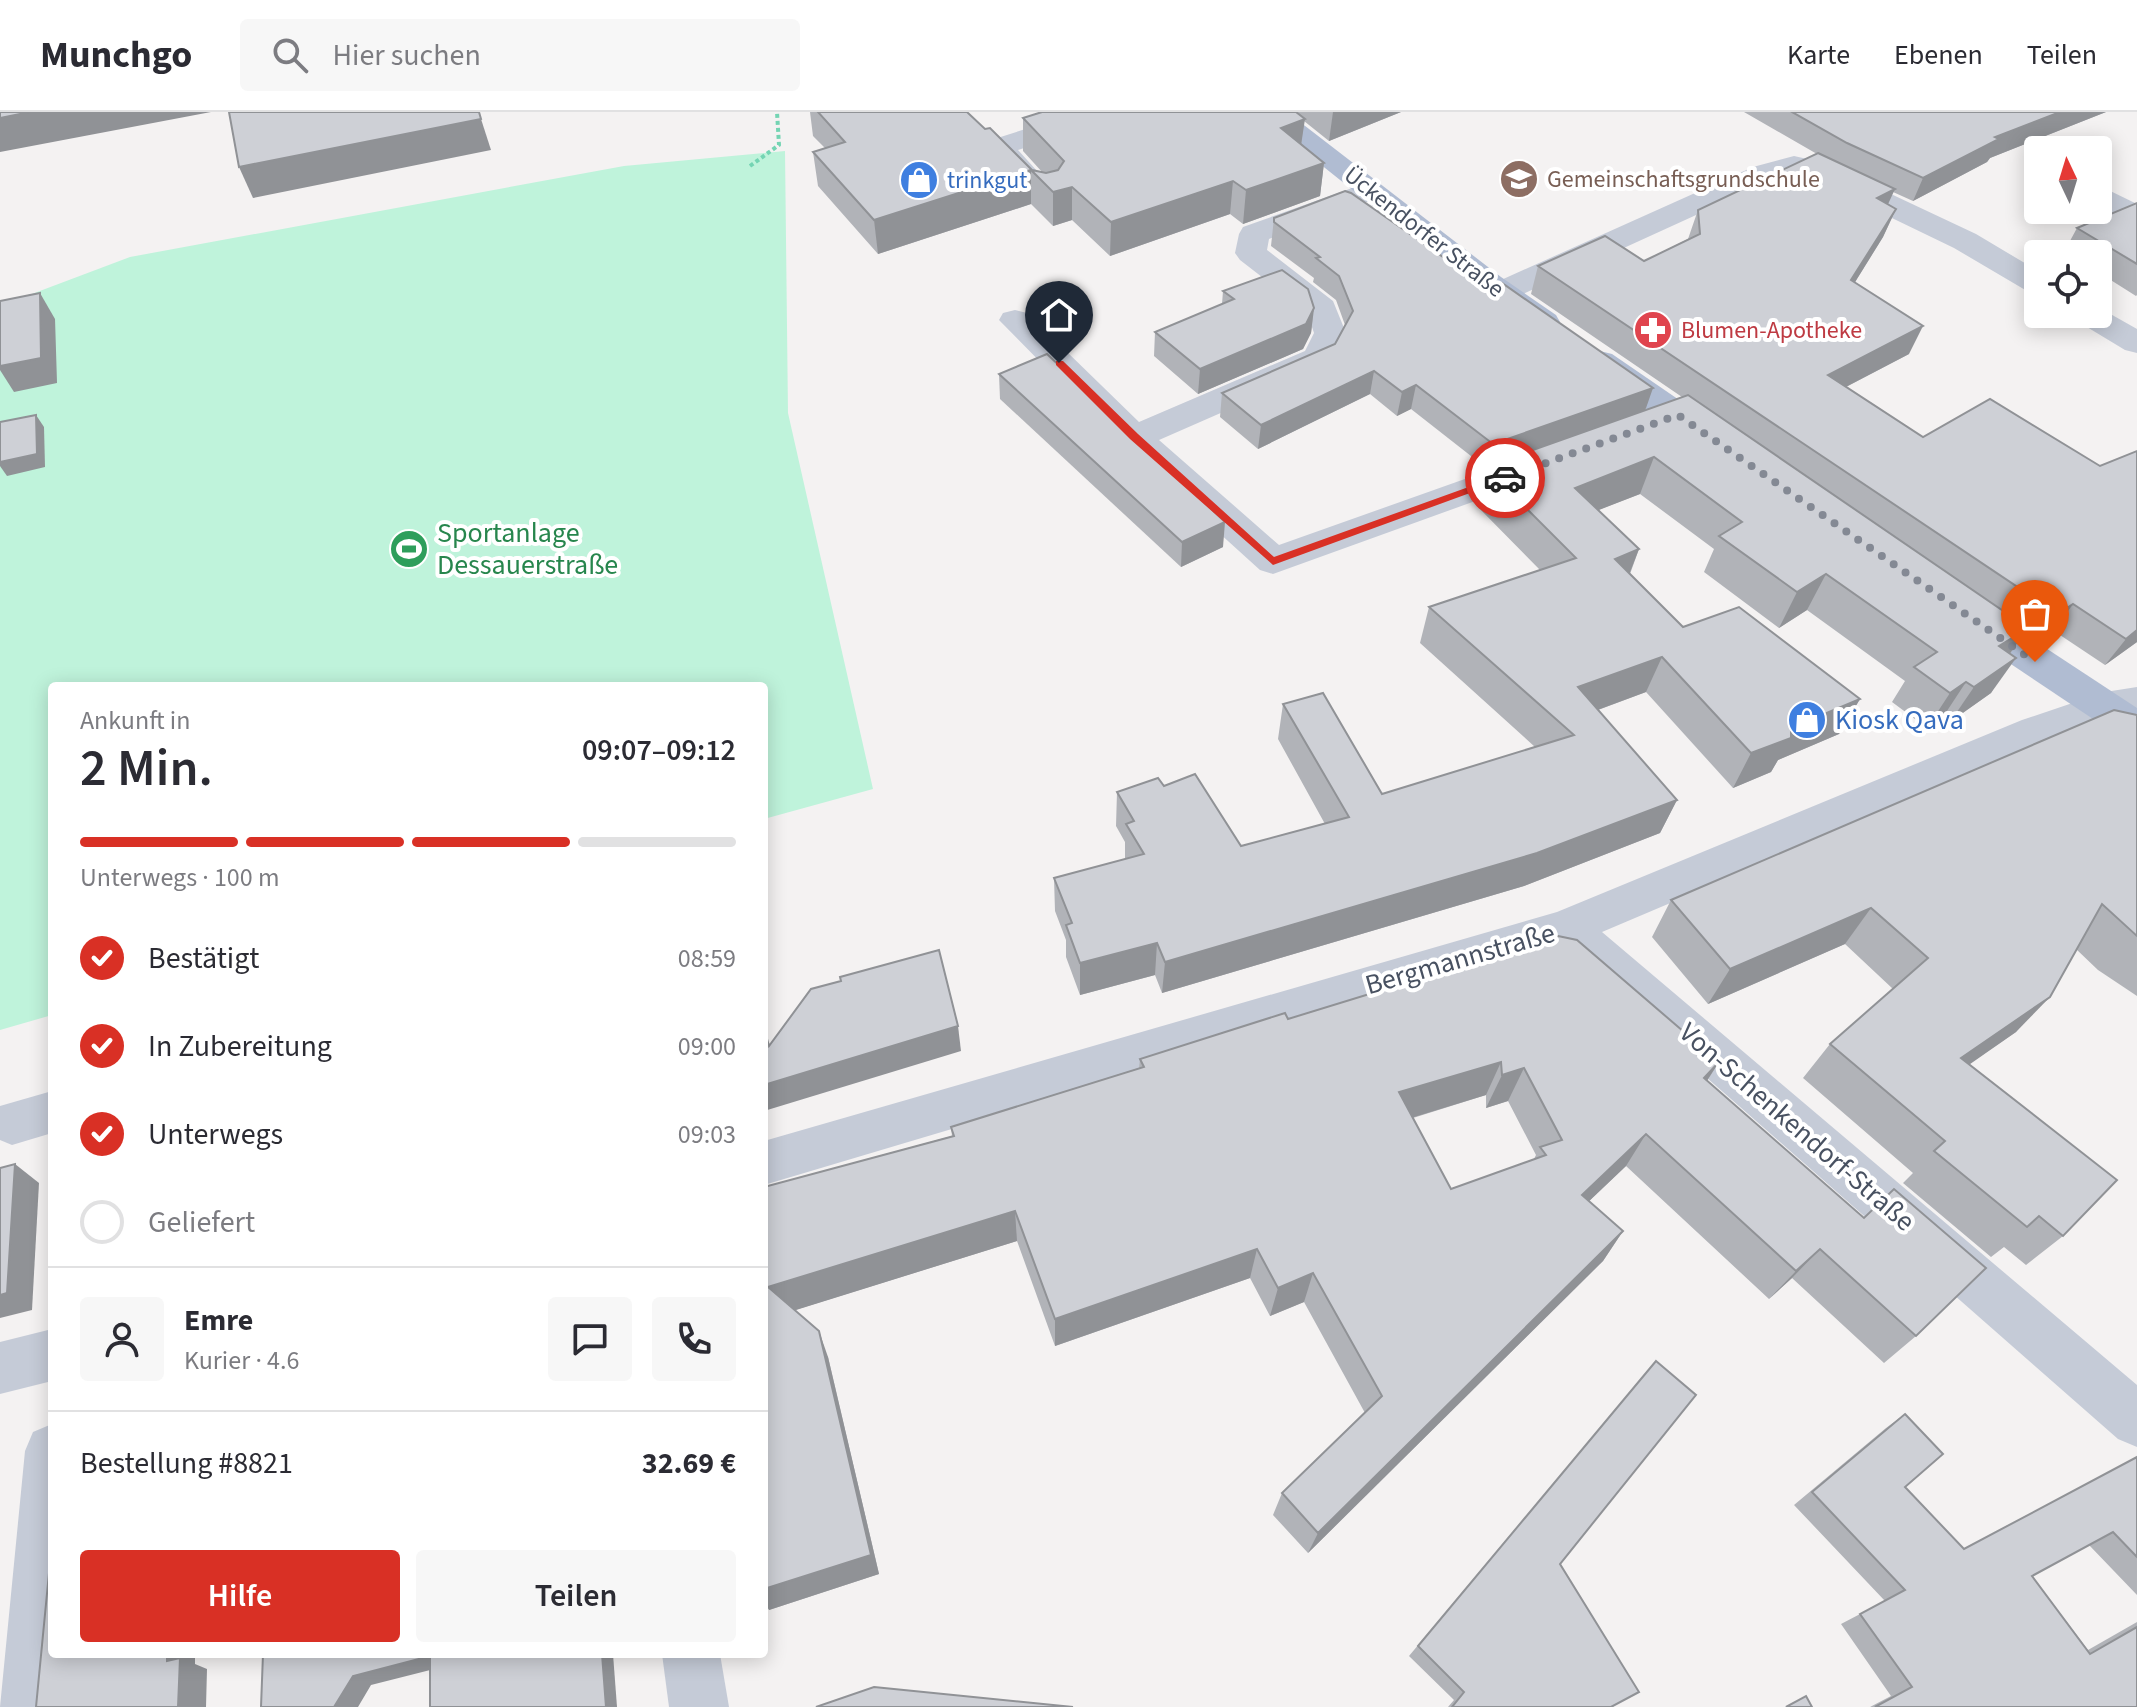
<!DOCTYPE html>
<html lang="de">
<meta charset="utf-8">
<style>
:root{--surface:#fff;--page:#f7f7f7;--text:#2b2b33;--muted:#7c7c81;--line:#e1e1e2;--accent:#d93025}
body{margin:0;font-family:"Source Sans 3",sans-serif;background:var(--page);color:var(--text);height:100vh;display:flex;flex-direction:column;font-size:30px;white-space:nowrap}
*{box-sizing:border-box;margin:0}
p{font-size:26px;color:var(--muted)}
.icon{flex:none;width:44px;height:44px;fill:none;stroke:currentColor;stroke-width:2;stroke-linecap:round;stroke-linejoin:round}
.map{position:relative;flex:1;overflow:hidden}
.drawer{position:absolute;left:48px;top:570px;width:720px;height:976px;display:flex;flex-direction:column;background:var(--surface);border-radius:8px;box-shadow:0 4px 20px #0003}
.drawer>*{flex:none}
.needle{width:52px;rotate:356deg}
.fabs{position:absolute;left:2024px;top:24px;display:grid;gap:16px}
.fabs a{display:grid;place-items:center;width:88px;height:88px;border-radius:8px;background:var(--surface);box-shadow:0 4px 20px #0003;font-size:40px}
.pin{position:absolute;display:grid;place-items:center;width:68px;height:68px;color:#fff;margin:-82px -34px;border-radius:50% 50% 50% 0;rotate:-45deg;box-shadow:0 0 8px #0007}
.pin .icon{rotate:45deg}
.courier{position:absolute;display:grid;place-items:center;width:80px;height:80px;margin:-40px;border:6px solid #d93025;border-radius:50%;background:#fff;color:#222;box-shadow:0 2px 10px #0007}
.headline em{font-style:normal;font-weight:600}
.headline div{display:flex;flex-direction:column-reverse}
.headline{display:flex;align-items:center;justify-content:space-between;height:136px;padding:0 32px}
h1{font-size:52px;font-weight:600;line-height:60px}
.bar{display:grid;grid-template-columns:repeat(4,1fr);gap:12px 8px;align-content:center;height:96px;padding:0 32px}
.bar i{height:10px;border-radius:6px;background:var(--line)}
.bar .active{background:var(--accent)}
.bar p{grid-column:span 4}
.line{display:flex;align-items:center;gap:20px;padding:0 32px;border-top:2px solid var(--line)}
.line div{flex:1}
.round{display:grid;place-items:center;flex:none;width:84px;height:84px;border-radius:8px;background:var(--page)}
ol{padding:0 32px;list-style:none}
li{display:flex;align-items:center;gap:24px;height:88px}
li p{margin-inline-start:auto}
li .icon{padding:8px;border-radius:50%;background:var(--accent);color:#fff;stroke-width:4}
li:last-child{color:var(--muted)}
li i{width:44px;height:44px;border:4px solid var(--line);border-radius:50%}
.button{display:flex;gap:16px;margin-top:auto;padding:16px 32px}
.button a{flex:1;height:92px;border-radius:8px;background:var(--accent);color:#fff;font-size:32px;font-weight:600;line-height:92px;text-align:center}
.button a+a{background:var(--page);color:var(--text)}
header{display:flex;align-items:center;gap:48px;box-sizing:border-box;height:112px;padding:0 40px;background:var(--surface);border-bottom:2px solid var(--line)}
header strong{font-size:38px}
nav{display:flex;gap:44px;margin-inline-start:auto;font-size:28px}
.search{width:560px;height:72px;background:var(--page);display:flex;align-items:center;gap:20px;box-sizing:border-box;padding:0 28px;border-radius:8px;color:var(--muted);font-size:30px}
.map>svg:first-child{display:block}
.green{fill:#bff3db}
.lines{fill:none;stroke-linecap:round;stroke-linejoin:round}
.path{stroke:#74d4b3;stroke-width:4;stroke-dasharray:4 3;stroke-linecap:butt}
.minor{fill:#c5cbd7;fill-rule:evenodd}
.major{fill:#b0bcd2;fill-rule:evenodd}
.wall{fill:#b1b3b8;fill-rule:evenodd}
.shaded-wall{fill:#909296}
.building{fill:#ced0d6;stroke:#909296;stroke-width:2;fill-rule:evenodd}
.route{fill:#d93025}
.done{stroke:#848994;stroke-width:8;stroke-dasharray:0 14.4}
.labels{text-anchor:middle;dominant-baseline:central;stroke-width:8;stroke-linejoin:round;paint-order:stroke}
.far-education-label{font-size:24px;fill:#785e54;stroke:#fff;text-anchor:start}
.far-shop-label{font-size:24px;fill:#366cbe;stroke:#fff;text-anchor:start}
.far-street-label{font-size:24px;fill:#485161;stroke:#fff}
.far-health-label{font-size:24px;fill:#be3a42;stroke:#fff;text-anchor:start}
.leisure-label{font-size:28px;fill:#27864d;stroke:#fff;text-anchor:start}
.shop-label{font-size:28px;fill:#366cbe;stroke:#fff;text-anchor:start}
.street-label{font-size:28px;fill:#485161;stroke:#fff}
</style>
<header>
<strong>Munchgo</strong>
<div class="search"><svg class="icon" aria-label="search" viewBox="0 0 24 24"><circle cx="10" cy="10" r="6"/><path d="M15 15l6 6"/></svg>Hier suchen</div>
<nav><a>Karte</a><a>Ebenen</a><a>Teilen</a></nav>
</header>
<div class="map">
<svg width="2137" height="1595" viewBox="0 0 2137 1595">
<rect width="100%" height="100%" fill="#f4f2f2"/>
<polygon class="green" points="785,39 788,301 873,677 764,707 764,574 52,574 52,903 0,918 0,194 130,145 624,54"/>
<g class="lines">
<polyline class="path" points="750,54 779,33 777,0"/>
<g class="minor">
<path d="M1079 0H1122L1118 6 1018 38 1047 70 1043 76C1018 82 997 54 983 35L988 29Z"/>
<polygon points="1794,44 1825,51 1976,122 2038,159 2038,182 2027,179 1954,136 1805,64 1794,62 1775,67 1512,187 1501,190 1490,187 1485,180 1490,173 1753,55"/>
<polygon points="1369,70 1380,73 1384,79 1380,85 1269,127 1267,138 1333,189 1346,221 1330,253 1159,328 1279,433 1524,346 1537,342 1550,346 1555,354 1550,362 1273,462 1260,458 1122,333 999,208 1003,201 1015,198 1027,201 1139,310 1305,239 1314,221 1307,200 1240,148 1235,141 1239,122 1243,115"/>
<polygon points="2098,73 2137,92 2137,114 2126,112 2098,95"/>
<polygon points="2098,195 2137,217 2137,241 2125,238 2077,209 2072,202 2098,202"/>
<polygon points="2137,575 2137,605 2108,609 2050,630 1602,820 2137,1273 2137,1335 2118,1327 1559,836 764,1073 764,1029 1557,800 2022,608 2105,580"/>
<polygon points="52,979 52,1021 12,1033 0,1028 0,994"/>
<polygon points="52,1217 52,1269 0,1282 0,1230"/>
<polygon points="52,1312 52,1542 62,1542 58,1595 0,1595 25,1339 33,1320"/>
<polygon points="662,1542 720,1542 729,1595 669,1595"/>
</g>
<g class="major">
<polygon points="1255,0 1287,0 1501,165 1556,203 1560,210 1556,217 1544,220 1532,217 1479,179"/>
<polygon points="1600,239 1612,242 1723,318 1728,326 1723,334 1711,337 1699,334 1588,256 1583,249 1588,242"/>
<polygon points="1965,488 1979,492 2137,596 2137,631 2123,627 1951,512 1946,502 1951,492"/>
</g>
</g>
<g class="wall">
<polygon points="810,0 967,0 985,17 1032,58 1043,61 1023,39 1023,6 1042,0 1401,0 1329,29 1304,9 1301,33 1324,51 1320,84 1243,112 1230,102 1110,144 1072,108 1053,114 1031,92 878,142 818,74 813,40 825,36 813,24"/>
<polygon points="1744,0 2106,0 1990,46 1987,50 1913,89 1893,80 1888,92 1896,97 1883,125 1855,170 1909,242 1846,275 2137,530 2105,553 2054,519 2039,529 2025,519 2010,542 1991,581 1950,610 1943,605 1927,616 1892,590 1905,569 1807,498 1779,516 1704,460 1714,437 1640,382 1598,398 1639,437 1630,462 1683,515 1860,587 1839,622 1778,648 1771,660 1733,676 1646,580 1598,598 1677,688 1660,721 1524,774 1162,881 1155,863 1080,883 1066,845 1066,828 1055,799 1054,766 1125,747 1125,730 1116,714 1117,680 1164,674 1241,734 1325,712 1278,627 1283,592 1382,682 1535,635 1420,531 1429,495 1540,458 1475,392 1485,355 1411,297 1397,304 1370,282 1258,337 1220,305 1222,281 1335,232 1345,213 1336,188 1313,170 1314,166 1271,134 1274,106 1645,298 1682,285 1531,182 1538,154 1644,149 1688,127 1698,98 1817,42"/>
<polygon points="2137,91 2137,183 2136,184 2098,160 2098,142 2068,142 2064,140 2077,116"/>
<polygon points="1223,179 1314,196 1311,221 1303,237 1198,282 1154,244 1155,220 1222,192"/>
<polygon points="999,262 1223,435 1181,455 1000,287"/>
<polygon points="2137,603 2137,884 2098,858 2076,837 2016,920 1969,952 2063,1124 2026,1153 2004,1135 1991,1145 1903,1071 1913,1061 1803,966 1830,932 1893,877 1845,832 1708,892 1652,825 1671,788"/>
<path d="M1288 907 1719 950 1707 969 1916 1224 1884 1251 1792 1166 1769 1187 1626 1054 1589 1089 1623 1119 1603 1149 1308 1441 1273 1403 1282 1381 1365 1301 1304 1190 1270 1204 1250 1166 1055 1234 1017 1129 795 1198 828 1245 879 1462 769 1498 764 1075 952 1024 951 1015 1139 956 1140 947ZM1486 983V996L1508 989 1536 1043 1534 1047 1451 1077 1413 1006Z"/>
<polygon points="1643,1264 1560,1452 1612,1595 1448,1595 1454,1588 1409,1544"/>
<polygon points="1905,1302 1905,1375 1964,1437 2137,1345 2137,1483 2089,1433 2032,1464 2088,1538 2137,1510 2137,1595 1870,1595 1891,1584 1841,1512 1885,1489 1794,1393 1886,1316"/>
</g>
<g class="shaded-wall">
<polygon points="30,0 211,0 0,40 0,6"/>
<polygon points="1333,0 1401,0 1329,29"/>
<polygon points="2060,0 2106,0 1990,46 1987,50 1913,89 1923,66 1995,25"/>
<polygon points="481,7 491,38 253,86 239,55"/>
<polygon points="1305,7 1300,40 1281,16"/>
<polygon points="1324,51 1320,84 1243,112 1246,78"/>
<polygon points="1031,58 1031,92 878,142 874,108"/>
<polygon points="1233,69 1230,102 1110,144 1111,110"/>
<polygon points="1072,75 1072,108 1053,114 1053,80"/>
<polygon points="1895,77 1882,105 1877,86"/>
<polygon points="1896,97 1883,125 1839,196 1851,168"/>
<polygon points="40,181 55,207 57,271 14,280 0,258 0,254"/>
<polygon points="1314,196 1311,221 1303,237 1198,282 1200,257"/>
<polygon points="1923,214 1909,242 1815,291 1828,263"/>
<polygon points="1374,259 1370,282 1258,337 1261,313"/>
<polygon points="1416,273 1411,297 1397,304 1402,280"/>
<polygon points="1653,276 1645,299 1486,356 1493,332"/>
<polygon points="36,303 44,315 45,355 7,364 0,354 0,350"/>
<polygon points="1654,345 1640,382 1563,412 1575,376"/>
<polygon points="1225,410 1223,435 1181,455 1182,430"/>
<polygon points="1639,437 1625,473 1615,447"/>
<polygon points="1826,462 1807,498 1779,516 1797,480"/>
<polygon points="2073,492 2054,519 2039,529 2058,502"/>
<polygon points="2028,516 2003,551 1999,534"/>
<polygon points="2137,518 2137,530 2105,553 2126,527"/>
<polygon points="1662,545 1646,580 1565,610 1578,575"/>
<polygon points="2016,546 1991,581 1950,610 1974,575"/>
<polygon points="1966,570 1943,605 1927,616 1950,581"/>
<polygon points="1860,587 1839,622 1778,648 1771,660 1733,676 1751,641 1791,616"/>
<polygon points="1677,688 1660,721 1524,774 1162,881 1165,850"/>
<polygon points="1871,796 1845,832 1708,892 1730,857"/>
<polygon points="1157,831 1155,863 1080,883 1080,851"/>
<polygon points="2050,885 2016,920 1930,980 1961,946"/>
<polygon points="958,914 961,939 764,999 764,973"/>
<polygon points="1501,950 1486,983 1388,1013 1399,980"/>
<polygon points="1719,950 1697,984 1704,966"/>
<polygon points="1524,956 1508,989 1486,996 1502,963"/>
<polygon points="1646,1022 1626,1054 1563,1114 1582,1083"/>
<polygon points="15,1052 39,1071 32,1198 0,1206 0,1183"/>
<polygon points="1015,1099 1017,1129 780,1203 768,1175"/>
<polygon points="1623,1119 1603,1149 1308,1441 1318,1421"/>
<polygon points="1257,1137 1250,1166 1055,1234 1055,1207"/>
<polygon points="1820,1137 1792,1166 1769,1187 1796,1159"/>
<polygon points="1313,1161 1304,1190 1270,1204 1278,1176"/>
<polygon points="819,1219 828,1245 879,1462 769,1498 764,1490 764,1477"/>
<polygon points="167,1542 195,1542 195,1552 207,1557 206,1595 178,1595 167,1549"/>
<polygon points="602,1542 613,1542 617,1595 606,1595"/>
<polygon points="430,1544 446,1554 371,1573 358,1595 334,1595 353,1564"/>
</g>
<g class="building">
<polygon points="0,0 30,0 0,6"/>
<polygon points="229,0 479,0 481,7 239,55"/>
<polygon points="818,0 967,0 985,17 990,16 1032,58 1046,61 1058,58 1064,49 1023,6 1042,0 1296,0 1305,7 1281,16 1324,51 1246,78 1233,69 1111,110 1072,75 1053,80 1031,58 874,108 813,40 845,30"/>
<polygon points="1792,0 2060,0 1995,25 1999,27 1923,66 1847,31"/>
<polygon points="1818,41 1895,77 1877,86 1896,97 1851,168 1923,214 1828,263 1923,325 1990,287 2100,354 2137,339 2137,518 2126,527 2073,492 2058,502 1538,154 1605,124 1644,149 1700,122 1698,98"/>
<polygon points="1345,79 1351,81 1489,177 1502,171 1653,276 1493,332 1416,273 1402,280 1374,259 1261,313 1222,281 1335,232 1353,199 1339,164 1316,146 1320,145 1274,110 1274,106"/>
<polygon points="2137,91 2137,152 2077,116"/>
<polygon points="1282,158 1308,177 1314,196 1306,212 1200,257 1155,220 1234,187 1223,179"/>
<polygon points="40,181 41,246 0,254 0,189"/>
<polygon points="1047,242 1225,410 1182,430 999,262"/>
<polygon points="1688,283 2028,516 1999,534 2016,546 1974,575 1966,570 1950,581 1914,555 1937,540 1826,462 1797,480 1719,424 1742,410 1654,345 1575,376 1639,437 1615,447 1683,515 1739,495 1860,587 1791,616 1791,626 1751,641 1662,545 1578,575 1677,688 1537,741 1165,850 1157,831 1080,851 1066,813 1072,811 1054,766 1144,742 1126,712 1134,709 1117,680 1158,666 1164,674 1195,662 1241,734 1349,705 1283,592 1323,581 1382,682 1574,623 1429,495 1576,446 1485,355"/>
<polygon points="36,303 37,342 0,350 0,310"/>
<polygon points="2114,598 2137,603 2137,824 2102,792 2050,885 1961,946 2117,1068 2063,1124 2039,1104 2027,1115 1934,1039 1945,1029 1830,932 1928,846 1871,796 1730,857 1671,788"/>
<path d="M1558 824 1577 828 1719 950 1704 966 1864 1106 1894 1077 1986 1156 1916 1224 1820 1137 1796 1159 1646 1022 1582 1083 1623 1119 1318 1421 1282 1381 1382 1284 1313 1161 1278 1176 1257 1137 1055 1207 1015 1099 768 1175 819 1219 871 1443 764 1477V1075L954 1024 951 1015 1144 955 1140 947 1285 901 1288 907ZM1501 950 1502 963 1524 956 1562 1028 1540 1035 1546 1043 1451 1077 1399 980Z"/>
<polygon points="939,838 958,914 764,973 764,916 769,934 811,877 841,869 840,865"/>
<polygon points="15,1052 7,1181 0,1183 0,1056"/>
<polygon points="1656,1249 1696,1283 1560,1452 1639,1580 1611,1595 1452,1595 1464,1580 1418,1534"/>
<polygon points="1905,1302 1943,1342 1905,1375 1964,1437 2137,1345 2137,1445 2113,1420 2032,1464 2090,1542 2137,1515 2137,1595 1875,1595 1912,1575 1860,1502 1905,1478 1812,1380"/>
<polygon points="52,1430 52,1542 167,1542 167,1549 180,1546 178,1595 36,1595"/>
<polygon points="263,1542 602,1542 606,1595 430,1595 430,1544 353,1564 334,1595 261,1595"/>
<polygon points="874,1575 1073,1595 816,1595"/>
<polygon points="1806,1584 1812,1595 1786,1595"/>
</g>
<polygon class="route" points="1056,249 1063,249 1138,322 1274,445 1502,363 1511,366 1273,453 1130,327 1056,253"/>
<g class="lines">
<polyline class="done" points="1505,366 1678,303 2035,550"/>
</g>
<defs>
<symbol id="school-disc" viewBox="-11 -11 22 22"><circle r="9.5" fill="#8d6e63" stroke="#fff"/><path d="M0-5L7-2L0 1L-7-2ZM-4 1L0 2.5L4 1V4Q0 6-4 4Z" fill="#fff"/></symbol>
<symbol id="shop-disc" viewBox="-11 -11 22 22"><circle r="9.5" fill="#3f7fe0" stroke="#fff"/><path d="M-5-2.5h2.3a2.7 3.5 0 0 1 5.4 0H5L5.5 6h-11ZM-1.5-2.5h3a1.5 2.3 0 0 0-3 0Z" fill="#fff"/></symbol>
<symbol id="pharmacy-disc" viewBox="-11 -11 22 22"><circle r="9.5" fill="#e0444e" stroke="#fff"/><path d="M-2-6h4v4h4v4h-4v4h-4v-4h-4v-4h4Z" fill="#fff"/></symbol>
<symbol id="stadium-disc" viewBox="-11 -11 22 22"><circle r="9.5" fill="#2e9e5b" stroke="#fff"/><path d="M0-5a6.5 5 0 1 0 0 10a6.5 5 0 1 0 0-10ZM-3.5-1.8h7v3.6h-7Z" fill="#fff"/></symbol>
</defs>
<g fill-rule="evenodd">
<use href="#school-disc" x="1497" y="45" width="44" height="44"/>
<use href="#shop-disc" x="897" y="46" width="44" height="44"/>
<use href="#pharmacy-disc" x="1631" y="196" width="44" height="44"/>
<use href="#stadium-disc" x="387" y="415" width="44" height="44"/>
<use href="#shop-disc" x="1785" y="586" width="44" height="44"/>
</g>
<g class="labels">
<g class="far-education-label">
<text x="1547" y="67">Gemeinschaftsgrundschule</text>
</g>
<g class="far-shop-label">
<text x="947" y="68">trinkgut</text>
</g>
<g class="far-street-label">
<text transform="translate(1424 120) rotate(38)">Ückendorfer Straße</text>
</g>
<g class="far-health-label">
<text x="1681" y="218">Blumen-Apotheke</text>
</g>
<g class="leisure-label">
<text x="437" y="421">Sportanlage<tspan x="437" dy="32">Dessauerstraße</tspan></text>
</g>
<g class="shop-label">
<text x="1835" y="608">Kiosk Qava</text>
</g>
<g class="street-label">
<text transform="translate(1460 847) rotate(-16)">Bergmannstraße</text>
<text transform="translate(1797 1015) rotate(41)">Von-Schenkendorf-Straße</text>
</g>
</g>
</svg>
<div class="fabs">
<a><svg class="needle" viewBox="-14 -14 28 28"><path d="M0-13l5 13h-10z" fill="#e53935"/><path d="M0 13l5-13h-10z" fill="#7c7c81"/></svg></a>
<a><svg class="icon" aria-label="locate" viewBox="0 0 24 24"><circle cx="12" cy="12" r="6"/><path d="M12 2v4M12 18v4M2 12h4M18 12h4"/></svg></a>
</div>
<div class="pin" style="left:2035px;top:550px;background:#ea580c"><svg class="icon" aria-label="bag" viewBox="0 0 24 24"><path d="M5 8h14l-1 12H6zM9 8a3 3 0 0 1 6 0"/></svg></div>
<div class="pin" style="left:1059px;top:251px;background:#1f2937"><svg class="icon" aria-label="home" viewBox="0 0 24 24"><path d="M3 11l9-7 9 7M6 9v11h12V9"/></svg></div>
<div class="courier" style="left:1505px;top:366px"><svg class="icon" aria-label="car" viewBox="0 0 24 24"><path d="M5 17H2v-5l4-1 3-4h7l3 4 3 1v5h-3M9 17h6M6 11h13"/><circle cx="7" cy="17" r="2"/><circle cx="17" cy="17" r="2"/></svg></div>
<section class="drawer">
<div class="headline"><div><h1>2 Min.</h1><p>Ankunft in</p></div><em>09:07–09:12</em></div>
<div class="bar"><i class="active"></i><i class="active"></i><i class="active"></i><i></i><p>Unterwegs · 100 m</p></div>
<ol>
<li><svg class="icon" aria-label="check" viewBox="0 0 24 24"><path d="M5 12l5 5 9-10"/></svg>Bestätigt<p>08:59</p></li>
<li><svg class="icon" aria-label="check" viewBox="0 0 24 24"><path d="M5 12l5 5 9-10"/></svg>In Zubereitung<p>09:00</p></li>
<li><svg class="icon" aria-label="check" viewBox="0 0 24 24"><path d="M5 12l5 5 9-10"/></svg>Unterwegs<p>09:03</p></li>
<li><i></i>Geliefert</li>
</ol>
<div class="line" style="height:144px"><a class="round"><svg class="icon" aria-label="person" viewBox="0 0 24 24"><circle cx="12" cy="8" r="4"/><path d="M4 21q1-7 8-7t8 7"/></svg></a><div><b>Emre</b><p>Kurier · 4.6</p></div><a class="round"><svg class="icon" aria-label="chat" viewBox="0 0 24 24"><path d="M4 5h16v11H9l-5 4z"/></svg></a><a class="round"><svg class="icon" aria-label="phone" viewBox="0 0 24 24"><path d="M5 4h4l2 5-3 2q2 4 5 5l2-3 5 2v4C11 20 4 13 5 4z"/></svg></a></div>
<div class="line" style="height:104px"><div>Bestellung #8821</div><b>32.69 €</b></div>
<div class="button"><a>Hilfe</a><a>Teilen</a></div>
</section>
</div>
